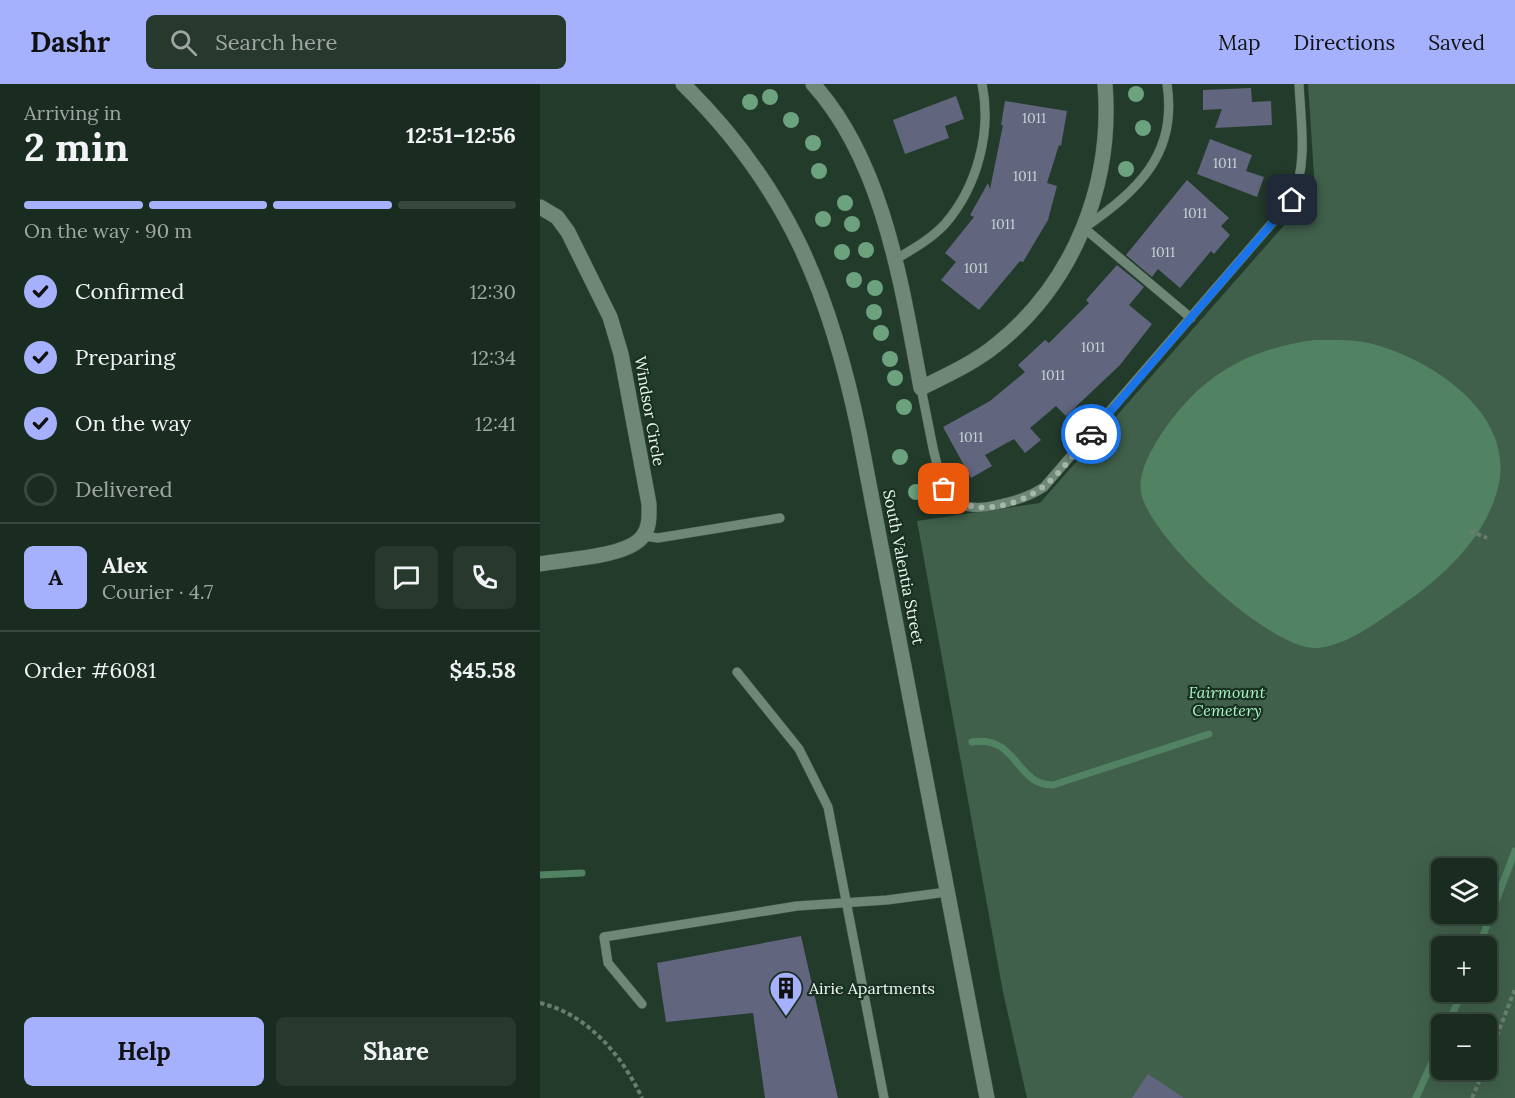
<!DOCTYPE html>
<meta charset="utf-8">
<style>
:root{--surface:#1a2c20;--page:#27382d;--text:#f1f3f6;--muted:#9fa7a5;--line:#38483e;--accent:#a5b1fc}
body{margin:0;font-family:Lora,serif;background:var(--page);color:var(--text);height:100vh;display:flex;flex-direction:column;font-size:22px;white-space:nowrap}
*{box-sizing:border-box;margin:0}
p{font-size:20px;color:var(--muted)}
.icon{flex:none;width:33px;height:33px;fill:none;stroke:currentColor;stroke-width:2;stroke-linecap:round;stroke-linejoin:round}
.map{position:relative;flex:1;overflow:hidden}
.details{display:flex;flex-direction:column;background:var(--surface);width:540px}
.details>*{flex:none}
.fabs{position:absolute;left:891px;top:774px;display:grid;gap:12px}
.fabs a{display:grid;place-items:center;width:66px;height:66px;border-radius:9px;background:var(--surface);box-shadow:0 6px 24px #0002,0 0 0 2px var(--line);font-size:30px}
.pin{position:absolute;display:grid;place-items:center;width:51px;height:51px;color:#fff;margin:-26px;border-radius:12px;box-shadow:0 3px 9px #0006}
.courier{position:absolute;display:grid;place-items:center;width:60px;height:60px;margin:-30px;border:4px solid #1a73e8;border-radius:50%;background:#fff;color:#222;box-shadow:0 2px 8px #0007}
.overview em{font-style:normal;font-weight:700}
.overview div{display:flex;flex-direction:column-reverse}
.overview{display:flex;align-items:center;justify-content:space-between;height:102px;padding:0 24px}
h1{font-size:39px;font-weight:700;line-height:45px}
.bar{display:grid;grid-template-columns:repeat(4,1fr);gap:9px 6px;align-content:center;height:72px;padding:0 24px}
.bar i{height:8px;border-radius:4px;background:var(--line)}
.bar .on{background:var(--accent)}
.bar p{grid-column:span 4}
.line{display:flex;align-items:center;gap:15px;padding:0 24px;border-top:2px solid var(--line)}
.line div{flex:1}
.round{display:grid;place-items:center;flex:none;width:63px;height:63px;border-radius:9px;background:var(--page)}
ol{padding:0 24px;list-style:none}
li{display:flex;align-items:center;gap:18px;height:66px}
li p{margin-inline-start:auto}
li .icon{padding:6px;border-radius:50%;background:var(--accent);color:#111;stroke-width:4}
li:last-child{color:var(--muted)}
li i{width:33px;height:33px;border:3px solid var(--line);border-radius:50%}
.button{display:flex;gap:12px;margin-top:auto;padding:12px 24px}
.button a{flex:1;height:69px;border-radius:9px;background:var(--accent);color:#111;font-size:24px;font-weight:700;line-height:69px;text-align:center}
.button a+a{background:var(--page);color:var(--text)}
header{display:flex;align-items:center;gap:36px;box-sizing:border-box;height:84px;padding:0 30px;background:var(--accent);color:#111}
header strong{font-size:28px}
nav{display:flex;gap:33px;margin-inline-start:auto;font-size:21px}
.search{width:420px;height:54px;background:var(--page);display:flex;align-items:center;gap:15px;box-sizing:border-box;padding:0 21px;border-radius:9px;color:var(--muted);font-size:22px}
main{display:flex;flex:1;min-height:0}
.map>svg:first-child{display:block}
.green{fill:#40604b;fill-rule:evenodd}
.water{fill:#518362}
.lines{fill:none;stroke-linecap:round;stroke-linejoin:round}
.stream{stroke:#518362;stroke-width:7}
.building{fill:#61657e}
.lane-casing{stroke:#415649;stroke-width:10}
.street-casing{stroke:#415649;stroke-width:16}
.secondary-casing{stroke:#415649;stroke-width:16}
.path{stroke:#687d6f;stroke-width:4;stroke-dasharray:4.5 3;stroke-linecap:butt}
.lane{stroke:#6e8776;stroke-width:9}
.street{stroke:#6e8776;stroke-width:15}
.secondary{stroke:#6e8776;stroke-width:15}
.tree{fill:#6ca27e}
.done{stroke:#a5b6aa;stroke-width:6;stroke-dasharray:0 10.8}
.route{stroke:#1a73e8;stroke-width:8}
.labels{text-anchor:middle;dominant-baseline:central;stroke-width:4.5;stroke-linejoin:round;paint-order:stroke}
.number-label{font-size:14px;fill:#c8d4d3}
.street-label{font-size:16px;fill:#ebf9ef;stroke:#193022}
.park-label{font-size:16px;font-style:italic;fill:#a8f6c2;stroke:#193022}
.poi-label{font-size:16px;fill:#ebf9ef;stroke:#193022;text-anchor:start}
</style>
<header>
<strong>Dashr</strong>
<div class="search"><svg class="icon" aria-label="search" viewBox="0 0 24 24"><circle cx="10" cy="10" r="6"/><path d="M15 15l6 6"/></svg>Search here</div>
<nav><a>Map</a><a>Directions</a><a>Saved</a></nav>
</header>
<main>
<section class="details">
<div class="overview"><div><h1>2 min</h1><p>Arriving in</p></div><em>12:51–12:56</em></div>
<div class="bar"><i class="on"></i><i class="on"></i><i class="on"></i><i></i><p>On the way · 90 m</p></div>
<ol>
<li><svg class="icon" aria-label="check" viewBox="0 0 24 24"><path d="M5 12l5 5 9-10"/></svg>Confirmed<p>12:30</p></li>
<li><svg class="icon" aria-label="check" viewBox="0 0 24 24"><path d="M5 12l5 5 9-10"/></svg>Preparing<p>12:34</p></li>
<li><svg class="icon" aria-label="check" viewBox="0 0 24 24"><path d="M5 12l5 5 9-10"/></svg>On the way<p>12:41</p></li>
<li><i></i>Delivered</li>
</ol>
<div class="line" style="height:108px"><b class="round" style="background:var(--accent);color:#111">A</b><div><b>Alex</b><p>Courier · 4.7</p></div><a class="round"><svg class="icon" aria-label="chat" viewBox="0 0 24 24"><path d="M4 5h16v11H9l-5 4z"/></svg></a><a class="round"><svg class="icon" aria-label="phone" viewBox="0 0 24 24"><path d="M5 4h4l2 5-3 2q2 4 5 5l2-3 5 2v4C11 20 4 13 5 4z"/></svg></a></div>
<div class="line" style="height:78px"><div>Order #6081</div><b>$45.58</b></div>
<div class="button"><a>Help</a><a>Share</a></div>
</section>
<div class="map">
<svg width="975" height="1014" viewBox="0 0 975 1014">
<rect width="100%" height="100%" fill="#233b2b"/>
<path class="green" d="M768 0H975V1014H487L463 908 377 437 500 419 775 106ZM902 784H946V830H902ZM902 862H946V908H902ZM902 940H946V986H902Z"/>
<path class="water" d="M774 256C792 256 812 255 829 259 889 274 973 327 959 399 948 453 902 494 859 523 836 539 807 561 778 564 732 568 608 453 601 408 598 389 610 368 620 352 659 293 704 266 774 256Z"/>
<g class="lines">
<g class="stream">
<path d="M432 658C477 650 476 702 513 701L669 650"/>
<polyline points="0,791 42,789"/>
<polyline points="939,862 975,767"/>
<polyline points="908,940 922,908"/>
<polyline points="876,1014 902,956"/>
</g>
</g>
<g class="building">
<polygon points="711,4 712,18 731,17 732,41 675,44 682,25 663,26 663,6"/>
<polygon points="416,12 424,35 405,42 409,54 365,70 353,36"/>
<polygon points="465,17 527,27 521,62 519,61 507,99 517,102 508,136 483,178 480,177 439,226 401,196 416,178 405,169 434,133 430,131 448,99 450,105 463,41 461,41"/>
<polygon points="670,55 712,71 706,87 724,93 717,113 657,90"/>
<polygon points="647,96 689,134 681,142 690,151 674,170 671,167 640,204 618,185 612,193 586,171"/>
<polygon points="577,181 604,203 589,221 612,240 580,281 526,332 516,322 490,344 501,356 485,369 474,355 445,371 452,382 431,394 403,343 450,317 485,288 478,281 505,256 509,259 549,219 546,216"/>
<polygon points="261,852 298,1014 225,1014 213,929 126,938 117,879"/>
<polygon points="608,990 644,1014 592,1014"/>
</g>
<g class="lines">
<defs>
<g id="lane">
<path d="M627 0C638 71 597 107 544 144L651 234"/>
<path d="M356 175C373 165 391 155 405 140 437 103 452 48 442 0"/>
<path d="M381 304C385 324 389 344 393 364 402 402 408 433 456 421 474 417 489 413 504 403L752 116C768 80 761 39 759 0"/>
<polyline points="104,452 118,454 240,434"/>
<polyline points="197,588 259,665 288,723 344,1014"/>
<polyline points="102,920 68,879 64,853 257,822 347,816 407,808"/>
</g>
<g id="street">
<path d="M273 0C344 78 362 204 381 304 407 291 434 279 456 261 535 198 573 99 565 0"/>
<path d="M0 123 17 133 28 148 70 233 81 270 109 420C109 431 110 443 103 452 88 473 26 475 0 480"/>
</g>
<path id="secondary" d="M143 0C247 102 290 208 319 348L447 1014"/>
</defs>
<use href="#lane" class="lane-casing"/>
<use href="#street" class="street-casing"/>
<use href="#secondary" class="secondary-casing"/>
<g class="path">
<polyline points="930,447 947,454"/>
<path d="M0 919C47 930 82 971 102 1014"/>
<polyline points="946,980 975,905"/>
<polyline points="932,1014 944,986"/>
</g>
<use href="#lane" class="lane"/>
<use href="#street" class="street"/>
<use href="#secondary" class="secondary"/>
</g>
<g class="tree">
<circle cx="596" cy="10" r="8"/>
<circle cx="230" cy="13" r="8"/>
<circle cx="210" cy="18" r="8"/>
<circle cx="251" cy="36" r="8"/>
<circle cx="603" cy="44" r="8"/>
<circle cx="273" cy="59" r="8"/>
<circle cx="586" cy="85" r="8"/>
<circle cx="279" cy="87" r="8"/>
<circle cx="305" cy="119" r="8"/>
<circle cx="283" cy="135" r="8"/>
<circle cx="312" cy="140" r="8"/>
<circle cx="326" cy="166" r="8"/>
<circle cx="302" cy="168" r="8"/>
<circle cx="314" cy="196" r="8"/>
<circle cx="335" cy="204" r="8"/>
<circle cx="334" cy="228" r="8"/>
<circle cx="341" cy="249" r="8"/>
<circle cx="350" cy="275" r="8"/>
<circle cx="355" cy="294" r="8"/>
<circle cx="364" cy="323" r="8"/>
<circle cx="360" cy="373" r="8"/>
<circle cx="376" cy="408" r="8"/>
</g>
<g class="lines">
<path class="done" d="M404 405C427 436 478 423 504 402 522 388 536 367 551 350"/>
<polyline class="route" points="551,350 752,116"/>
</g>
<defs>
<symbol id="building-pin" viewBox="-11 -11 22 30"><path d="M0 17L-7.5 6A9.5 9.5 0 1 1 7.5 6Z" fill="#a5b1fc" stroke="#193022"/><path d="M-4-6H4V6H1V3H-1V6H-4ZM-2.5-4.3h1.7v1.8h-1.7ZM.8-4.3h1.7v1.8H.8ZM-2.5-1h1.7V.8h-1.7ZM.8-1h1.7V.8H.8Z" fill="#111"/></symbol>
</defs>
<g fill-rule="evenodd">
<use href="#building-pin" x="227" y="885" width="38" height="52"/>
</g>
<g class="labels">
<g class="number-label">
<text x="494" y="34">1011</text>
<text x="685" y="79">1011</text>
<text x="485" y="92">1011</text>
<text x="655" y="129">1011</text>
<text x="463" y="140">1011</text>
<text x="623" y="168">1011</text>
<text x="436" y="184">1011</text>
<text x="553" y="263">1011</text>
<text x="513" y="291">1011</text>
<text x="431" y="353">1011</text>
</g>
<g class="street-label">
<text transform="translate(110 327) rotate(80)">Windsor Circle</text>
<text transform="translate(364 483) rotate(79)">South Valentia Street</text>
</g>
<g class="park-label">
<text x="687" y="608">Fairmount<tspan x="687" dy="18">Cemetery</tspan></text>
</g>
<g class="poi-label">
<text x="269" y="904">Airie Apartments</text>
</g>
</g>
</svg>
<div class="fabs">
<a><svg class="icon" aria-label="layers" viewBox="0 0 24 24"><path d="M12 4l9 5-9 5-9-5zM3 14l9 5 9-5"/></svg></a>
<a>+</a>
<a>−</a>
</div>
<div class="pin" style="left:404px;top:405px;background:#ea580c"><svg class="icon" aria-label="bag" viewBox="0 0 24 24"><path d="M5 8h14l-1 12H6zM9 8a3 3 0 0 1 6 0"/></svg></div>
<div class="pin" style="left:752px;top:116px;background:#1f2937"><svg class="icon" aria-label="home" viewBox="0 0 24 24"><path d="M3 11l9-7 9 7M6 9v11h12V9"/></svg></div>
<div class="courier" style="left:551px;top:350px"><svg class="icon" aria-label="car" viewBox="0 0 24 24"><path d="M5 17H2v-5l4-1 3-4h7l3 4 3 1v5h-3M9 17h6M6 11h13"/><circle cx="7" cy="17" r="2"/><circle cx="17" cy="17" r="2"/></svg></div>
</div>
</main>
